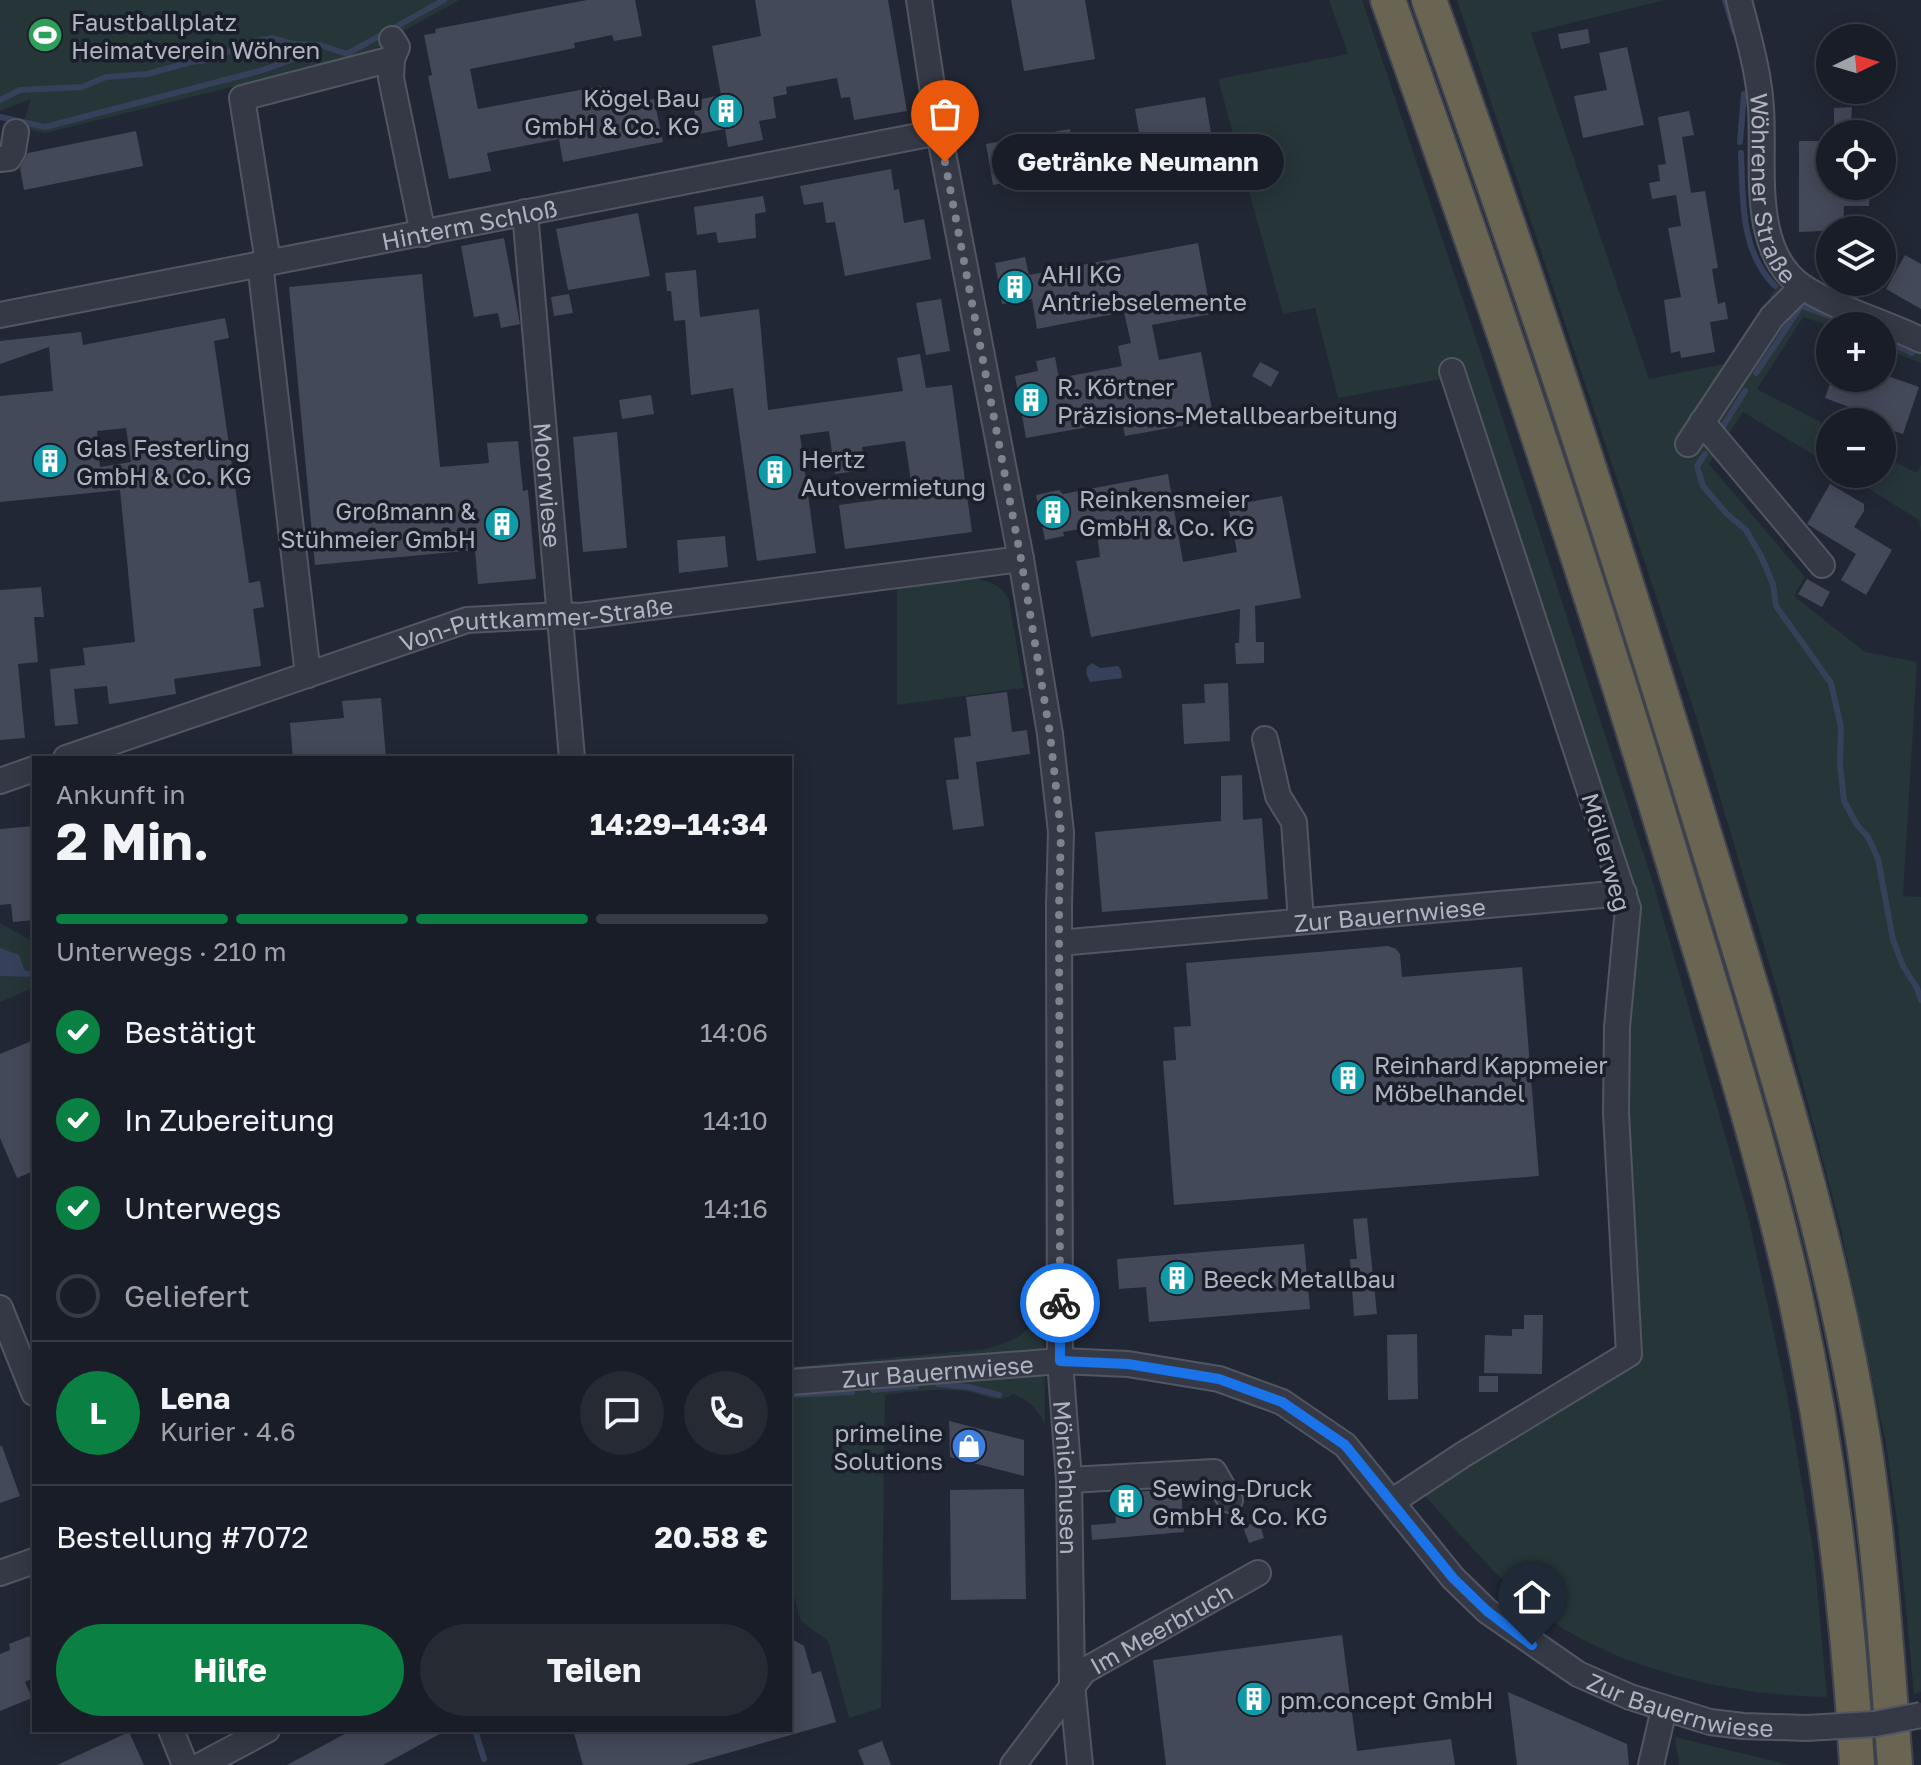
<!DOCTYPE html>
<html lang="de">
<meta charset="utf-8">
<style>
:root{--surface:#191d27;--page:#262a33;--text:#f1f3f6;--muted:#9fa2a7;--line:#373b44;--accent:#0b8043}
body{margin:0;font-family:"Golos Text",sans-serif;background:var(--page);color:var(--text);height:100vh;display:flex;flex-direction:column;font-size:30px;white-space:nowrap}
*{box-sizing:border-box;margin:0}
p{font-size:26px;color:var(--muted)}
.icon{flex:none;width:44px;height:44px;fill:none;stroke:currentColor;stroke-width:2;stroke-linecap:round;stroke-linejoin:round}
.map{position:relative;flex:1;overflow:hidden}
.panel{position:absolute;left:32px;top:756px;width:760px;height:976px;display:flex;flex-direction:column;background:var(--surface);border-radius:0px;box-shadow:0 4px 20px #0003,0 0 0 2px var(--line)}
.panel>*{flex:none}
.needle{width:52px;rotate:85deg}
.buttons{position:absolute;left:1816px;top:24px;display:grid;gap:16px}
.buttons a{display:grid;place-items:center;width:80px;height:80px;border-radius:50%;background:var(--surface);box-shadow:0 4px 20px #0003,0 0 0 2px var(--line);font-size:40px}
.pin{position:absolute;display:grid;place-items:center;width:68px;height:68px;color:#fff;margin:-82px -34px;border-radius:50% 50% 50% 0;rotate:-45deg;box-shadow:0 0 8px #0007}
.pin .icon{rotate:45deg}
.courier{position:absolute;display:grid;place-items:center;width:80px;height:80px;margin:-40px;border:6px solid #1a73e8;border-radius:50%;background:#fff;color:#222;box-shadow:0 2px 10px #0007}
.bubble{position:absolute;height:56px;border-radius:28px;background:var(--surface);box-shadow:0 4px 20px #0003,0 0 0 2px var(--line);font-size:26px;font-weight:700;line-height:56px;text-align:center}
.headline em{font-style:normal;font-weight:700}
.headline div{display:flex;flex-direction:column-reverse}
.headline{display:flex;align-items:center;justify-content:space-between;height:136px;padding:0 24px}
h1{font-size:52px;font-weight:700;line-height:60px}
.bar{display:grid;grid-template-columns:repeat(4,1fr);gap:12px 8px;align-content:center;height:96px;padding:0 24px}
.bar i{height:10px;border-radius:6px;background:var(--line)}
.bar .active{background:var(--accent)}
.bar p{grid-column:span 4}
.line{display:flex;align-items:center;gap:20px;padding:0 24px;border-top:2px solid var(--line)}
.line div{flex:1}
.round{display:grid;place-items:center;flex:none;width:84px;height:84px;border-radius:42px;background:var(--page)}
ol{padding:0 24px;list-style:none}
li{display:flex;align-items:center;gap:24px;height:88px}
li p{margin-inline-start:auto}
li .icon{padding:8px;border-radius:50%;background:var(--accent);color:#fff;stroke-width:4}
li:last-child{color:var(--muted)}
li i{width:44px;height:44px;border:4px solid var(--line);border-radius:50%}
.primary-button{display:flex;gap:16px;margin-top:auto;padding:16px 24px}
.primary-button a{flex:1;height:92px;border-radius:48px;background:var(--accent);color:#fff;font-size:32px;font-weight:700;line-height:92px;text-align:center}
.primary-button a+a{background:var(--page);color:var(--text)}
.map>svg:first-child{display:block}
.green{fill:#263538}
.water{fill:#36405a}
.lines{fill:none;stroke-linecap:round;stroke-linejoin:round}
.stream{stroke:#36405a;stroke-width:6}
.building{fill:#434959;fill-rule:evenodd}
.minor-casing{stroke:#525663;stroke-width:28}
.highway-casing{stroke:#3f4350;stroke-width:38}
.minor{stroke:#343945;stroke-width:24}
.highway{stroke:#6a6452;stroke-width:34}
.minor-bridge-casing{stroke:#525663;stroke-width:28;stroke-linecap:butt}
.minor-bridge{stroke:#343945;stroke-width:24}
.done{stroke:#7d8290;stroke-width:8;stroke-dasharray:0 14.4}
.route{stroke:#1a73e8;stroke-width:10}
.labels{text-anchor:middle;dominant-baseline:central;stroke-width:7;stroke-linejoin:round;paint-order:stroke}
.poi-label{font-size:24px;fill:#afb3c2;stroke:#1a1e29;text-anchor:start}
.street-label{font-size:24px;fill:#afb3c2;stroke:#1a1e29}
</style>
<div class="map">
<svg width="1921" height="1765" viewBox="0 0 1921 1765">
<rect width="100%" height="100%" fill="#212734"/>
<g class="green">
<polygon points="0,0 460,0 401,32 370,53 45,133 22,128 31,99 0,111"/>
<path d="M1329 0H1362L1496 398 1653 883 1748 1215 1787 1394 1814 1555 1827 1697C1725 1696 1590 1664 1515 1592 1482 1561 1453 1526 1423 1494L1498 1443 1626 1370 1620 936 1604 869 1442 379 1338 398 1315 308 1283 314 1218 79 1348 54Z"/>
<polygon points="1457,0 1665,0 1531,33 1649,379 1729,363 1776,287 1798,267 1809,280 1921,329 1921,363 1882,348 1882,326 1830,326 1803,317 1757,389 1830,427 1830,465 1743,412 1709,464 1805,577 1794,596 1865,652 1917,662 1903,896 1921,897 1921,1692 1914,1694 1898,1527 1886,1444 1841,1229 1784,1013 1695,713"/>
<polygon points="1882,455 1917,473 1921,465 1921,532 1919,520 1845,474 1882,474"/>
<path d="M966 576C985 581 1001 582 1009 600L1024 688 897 705V584Z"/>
<polygon points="0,923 34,942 34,990 30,989 0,1002"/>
<path d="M1044 1299 1045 1426C1039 1410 1030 1401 1013 1394 997 1405 988 1396 970 1392 942 1387 913 1391 885 1395L881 1708 849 1718 828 1641 801 1621 790 1582V1367L986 1349C1022 1338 1030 1334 1044 1299Z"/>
<polygon points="1675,1737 1790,1765 1679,1765"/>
</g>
<g class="water">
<polygon points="1092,663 1100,668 1118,666 1121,670 1122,678 1090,682 1086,673 1087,667"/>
<polygon points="0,948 19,955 26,974 0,973"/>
</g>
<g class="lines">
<g class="stream">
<polyline points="1725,0 1735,33"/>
<polyline points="0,100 20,90 82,87 106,77 147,74 191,62 215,59 244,43 273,38 293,44 320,45 347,54 444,0"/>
<polyline points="0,117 45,127 263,70 313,52"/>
<polyline points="1740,142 1744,94"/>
<path d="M1741 153C1743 199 1740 251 1775 286"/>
<polyline points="1882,338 1912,353"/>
<polyline points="1756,373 1801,306 1851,323"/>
<polyline points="1720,431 1745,391"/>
<polyline points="1705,454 1697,466 1703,486 1727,514 1746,530 1761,556 1773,584 1776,606 1831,683 1841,727 1840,764 1844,801 1857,825 1868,837 1878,859 1893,940 1903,966 1917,988 1921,1000"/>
<polyline points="0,973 34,974"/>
<polyline points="938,1384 969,1387 999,1395"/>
<polyline points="873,1390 916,1386"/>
<polyline points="790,1395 852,1392"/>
<polyline points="475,1730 484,1759"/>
</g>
</g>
<g class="building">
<polygon points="587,0 635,0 642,36 614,41 612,35 574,43 575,48 470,69 478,109 601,86 605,109 654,99 663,142 563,162 559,139 487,153 491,171 449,179 428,76 432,75 424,35 436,33 435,29"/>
<polygon points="755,0 888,0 907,111 854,120 850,97 841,98 837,78 786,87 787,94 773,97 776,118 759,121 763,140 728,147 725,129 699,134 692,101 721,95 712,46 761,36"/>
<polygon points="1011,0 1085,0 1095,59 1024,71"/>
<polygon points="1588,29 1590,43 1561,49 1558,34"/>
<polygon points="1627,47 1644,125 1583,138 1574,96 1607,90 1599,53"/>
<polygon points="1205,97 1211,133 1141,145 1135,109"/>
<polygon points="1852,107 1851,125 1834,125 1834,108"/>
<polygon points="1689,111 1694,135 1682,137 1691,193 1705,191 1718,268 1712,269 1718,304 1725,302 1728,319 1710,322 1715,352 1681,358 1680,351 1671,353 1664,300 1681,297 1668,228 1681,226 1676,195 1652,199 1649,183 1660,181 1658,165 1666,164 1658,117"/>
<polygon points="1070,129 1076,164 1018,174 1019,180 993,185 986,144"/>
<polygon points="136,131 143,166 24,190 20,168 28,153"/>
<polygon points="1799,141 1830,141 1830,186 1846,186 1846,191 1870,191 1869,206 1844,206 1843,230 1799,232"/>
<polygon points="1141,148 1146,174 1129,178 1124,152"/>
<polygon points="891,169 894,190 899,189 904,223 924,219 931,259 845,276 835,222 826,223 823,202 804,205 800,186"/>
<polygon points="763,196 766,212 755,214 756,238 718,243 716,232 697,235 694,207"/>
<polygon points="638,213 650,276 568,290 556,229"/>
<polygon points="504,238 520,324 501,328 498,313 474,317 461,246"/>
<polygon points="1198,243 1211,314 1152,325 1159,360 1201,352 1214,420 1125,436 1122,421 1026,438 1015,376 1038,371 1036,361 1055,357 1059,378 1122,366 1118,346 1131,343 1124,312 1037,329 1032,299 1002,304 995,263 1025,257 1029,275"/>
<polygon points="1905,255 1921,264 1921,309 1886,289"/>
<polygon points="696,270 700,317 759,309 768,410 903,391 897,358 920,354 926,388 952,385 972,532 845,549 839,505 913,495 905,441 862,447 865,470 835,474 829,431 800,435 816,553 757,561 733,388 691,395 685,320 674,321 671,291 667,291 665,273"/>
<polygon points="422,274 440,467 489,463 487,443 518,441 523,491 528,490 536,579 478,584 475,550 315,565 289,287"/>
<polygon points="569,294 573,313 554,316 551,297"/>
<polygon points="941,299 950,351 926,355 916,303"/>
<path d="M225 318 229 338 214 341 249 583 260 581 264 607 253 609 261 666 174 679 176 694 117 703 109 704 107 686 74 689 78 724 55 726 50 669 85 665 83 648 135 642 120 490 0 502V396L53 391 49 347 0 364V341L81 332 83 345ZM126 428 131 462 100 467 97 431Z"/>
<polygon points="1260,362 1279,372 1271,387 1252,376"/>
<polygon points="1882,374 1919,387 1903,434 1882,427 1882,422 1844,422 1849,407 1825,398 1832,378 1882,378"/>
<polygon points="651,395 654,414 622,419 619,400"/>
<polygon points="1260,410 1262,426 1246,428 1244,413"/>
<polygon points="617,432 627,548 583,552 573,437"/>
<polygon points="1168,474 1183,562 1237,552 1228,506 1282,496 1301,598 1255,606 1256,642 1264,642 1264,663 1236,664 1235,643 1239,643 1240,609 1091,637 1076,561 1100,557 1096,526 1063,532 1064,536 1045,540 1036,495 1059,490 1063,494"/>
<polygon points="1830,484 1864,504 1864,511 1854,527 1892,550 1866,595 1841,580 1856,554 1807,524"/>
<polygon points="725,536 728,567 679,573 677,540"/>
<polygon points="1807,579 1830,592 1822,607 1798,594"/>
<polygon points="41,587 44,617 34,617 38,662 18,664 25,738 0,740 0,590"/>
<polygon points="1228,683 1230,741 1184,744 1182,704 1205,703 1204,684"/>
<polygon points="1007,692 1012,732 1027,730 1030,754 976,762 984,826 953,830 946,780 959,779 954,738 971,736 966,697"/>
<polygon points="381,698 386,758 293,758 290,723 344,718 342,701"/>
<polygon points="1242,775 1243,820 1262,818 1268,899 1102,912 1095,832 1221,821 1221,776"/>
<polygon points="34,826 34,920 13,922 11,904 0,905 0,829"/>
<polygon points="1388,946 1396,949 1400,954 1402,977 1522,967 1539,1176 1174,1205 1163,1061 1176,1060 1174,1027 1191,1026 1186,963"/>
<polygon points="34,1040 34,1171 17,1178 0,1138 0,1054"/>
<polygon points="1367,1218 1377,1314 1354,1316 1350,1259 1357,1259 1353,1219"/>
<polygon points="1304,1244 1310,1309 1149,1322 1146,1287 1119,1289 1117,1259"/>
<polygon points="1524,1315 1543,1315 1542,1374 1484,1373 1485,1335 1512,1336 1512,1329 1524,1329"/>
<polygon points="1417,1334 1418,1399 1388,1400 1387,1335"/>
<rect x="1479" y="1376" width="19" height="16"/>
<polygon points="949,1421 1024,1440 1024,1476 950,1457"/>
<polygon points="0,1446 2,1446 20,1496 0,1503"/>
<polygon points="1024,1489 1026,1599 951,1600 950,1490"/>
<polygon points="1181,1489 1184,1532 1092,1540 1091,1525 1116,1523 1114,1493"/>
<polygon points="1259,1521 1264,1538 1249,1543 1243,1527"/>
<polygon points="1342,1635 1357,1751 1451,1739 1455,1765 1166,1765 1153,1660"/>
<polygon points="29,1636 34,1648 34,1678 25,1682 32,1698 0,1711 0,1654 10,1650 9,1644"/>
<polygon points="790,1638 804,1646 812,1674 821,1671 836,1722 686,1765 583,1765 573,1730 790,1730"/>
<polygon points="1508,1692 1627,1744 1629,1765 1517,1765"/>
<polygon points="352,1730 447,1730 383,1765 287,1765"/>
<polygon points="129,1732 144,1765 57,1765"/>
<polygon points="882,1741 891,1765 864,1765 858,1750"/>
</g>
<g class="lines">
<defs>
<g id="minor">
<path id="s1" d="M919 0 939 132 1021 559 1050 734 1061 832 1059 905 1060 1361 1069 1480 1072 1684 1080 1765"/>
<path id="s2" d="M1739 0C1748 36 1759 72 1761 108 1765 164 1749 251 1803 287 1836 309 1885 322 1921 340"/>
<polyline points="392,39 397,47 392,59 391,78 423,234"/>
<polyline points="0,159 9,158 13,151 16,132"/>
<path id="s3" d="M525 212 572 758"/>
<polyline points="268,262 242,98 392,59"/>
<polyline points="260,263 308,675"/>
<path id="s4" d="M0 315 939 132"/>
<polyline points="1702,422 1822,565"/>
<polyline points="1688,444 1772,317 1802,287"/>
<polyline points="1265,739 1278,796 1294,822 1301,921"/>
<path id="s5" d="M66 758 467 620 561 615 581 616 1021 559"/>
<polyline points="0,781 34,769"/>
<path id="s6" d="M1059 943 1624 893"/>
<polyline points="0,1308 34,1393"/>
<path id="s7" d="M790 1382 1060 1361 1128 1364 1219 1379 1282 1402 1345 1445 1453 1578 1487 1611 1578 1674 1630 1697 1710 1722 1743 1726 1806 1728"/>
<polyline points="1069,1480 1214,1472 1230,1500"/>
<polyline points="1393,1501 1464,1454 1629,1354 1616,1113 1617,1027 1628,908 1452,371"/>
<polyline points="0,1573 34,1561"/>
<polyline points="171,1730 185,1765"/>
<polyline points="201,1765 267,1730"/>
<path id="s8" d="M1013 1765 1084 1671 1258 1573"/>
<polyline points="1651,1765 1664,1709"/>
</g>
<g id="highway">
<path d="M1388 0C1488 281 1584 563 1669 848 1714 997 1762 1147 1796 1300 1829 1453 1848 1609 1857 1765"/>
<path d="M1429 0C1528 274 1618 552 1703 830 1765 1033 1831 1235 1864 1444 1880 1551 1887 1658 1895 1765"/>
</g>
</defs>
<use href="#minor" class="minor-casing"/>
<use href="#highway" class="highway-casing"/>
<use href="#minor" class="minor"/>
<use href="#highway" class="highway"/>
<defs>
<polyline id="minor-bridge" points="1806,1728 1875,1724 1921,1715"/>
</defs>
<use href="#minor-bridge" class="minor-bridge-casing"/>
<use href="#minor-bridge" class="minor-bridge"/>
</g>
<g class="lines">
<polyline class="done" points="945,162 1021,559 1050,734 1061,832 1059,905 1060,1303"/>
<polyline class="route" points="1060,1303 1060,1361 1128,1364 1219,1379 1282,1402 1345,1445 1453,1578 1487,1611 1532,1645"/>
</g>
<defs>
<symbol id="stadium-disc" viewBox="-11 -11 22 22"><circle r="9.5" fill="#2e9e5b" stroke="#1a1e29"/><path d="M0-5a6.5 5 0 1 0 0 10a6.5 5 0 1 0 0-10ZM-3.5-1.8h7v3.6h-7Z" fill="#fff"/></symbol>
<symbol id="building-disc" viewBox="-11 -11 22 22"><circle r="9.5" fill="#0f9aa8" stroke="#1a1e29"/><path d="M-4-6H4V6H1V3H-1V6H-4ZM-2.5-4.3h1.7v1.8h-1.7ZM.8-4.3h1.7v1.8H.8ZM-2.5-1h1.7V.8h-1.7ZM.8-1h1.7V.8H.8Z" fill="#fff"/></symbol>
<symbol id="shop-disc" viewBox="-11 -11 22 22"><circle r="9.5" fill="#3f7fe0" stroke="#1a1e29"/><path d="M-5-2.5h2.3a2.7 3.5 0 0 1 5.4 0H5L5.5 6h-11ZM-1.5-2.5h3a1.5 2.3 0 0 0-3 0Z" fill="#fff"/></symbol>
</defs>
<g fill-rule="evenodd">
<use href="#stadium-disc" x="25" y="15" width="40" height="40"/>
<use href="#building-disc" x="706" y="91" width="40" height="40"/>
<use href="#building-disc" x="995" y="267" width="40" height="40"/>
<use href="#building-disc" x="1011" y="380" width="40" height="40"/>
<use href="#building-disc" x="30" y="441" width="40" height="40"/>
<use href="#building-disc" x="755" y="452" width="40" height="40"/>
<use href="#building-disc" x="1033" y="492" width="40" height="40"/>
<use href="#building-disc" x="482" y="504" width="40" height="40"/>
<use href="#building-disc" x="1328" y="1058" width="40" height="40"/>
<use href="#building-disc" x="1157" y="1258" width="40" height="40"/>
<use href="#shop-disc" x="949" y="1426" width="40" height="40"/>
<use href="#building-disc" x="1106" y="1481" width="40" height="40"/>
<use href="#building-disc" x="1234" y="1679" width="40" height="40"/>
</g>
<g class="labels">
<g class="poi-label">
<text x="71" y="21">Faustballplatz<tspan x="71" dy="28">Heimatverein Wöhren</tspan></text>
<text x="700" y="97" text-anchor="end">Kögel Bau<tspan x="700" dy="28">GmbH &amp; Co. KG</tspan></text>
<text x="1041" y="273">AHI KG<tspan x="1041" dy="28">Antriebselemente</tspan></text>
<text x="1057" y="386">R. Körtner<tspan x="1057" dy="28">Präzisions-Metallbearbeitung</tspan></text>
<text x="76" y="447">Glas Festerling<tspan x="76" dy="28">GmbH &amp; Co. KG</tspan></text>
<text x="801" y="458">Hertz<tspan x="801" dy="28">Autovermietung</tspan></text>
<text x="1079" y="498">Reinkensmeier<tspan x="1079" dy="28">GmbH &amp; Co. KG</tspan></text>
<text x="476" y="510" text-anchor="end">Großmann &amp;<tspan x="476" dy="28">Stühmeier GmbH</tspan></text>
<text x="1374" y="1064">Reinhard Kappmeier<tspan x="1374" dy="28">Möbelhandel</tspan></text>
<text x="1203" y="1278">Beeck Metallbau</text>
<text x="943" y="1432" text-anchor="end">primeline<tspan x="943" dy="28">Solutions</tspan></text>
<text x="1152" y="1487">Sewing-Druck<tspan x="1152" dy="28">GmbH &amp; Co. KG</tspan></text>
<text x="1280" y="1699">pm.concept GmbH</text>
</g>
<g class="street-label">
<text stroke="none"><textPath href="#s2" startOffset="192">Wöhrener Straße</textPath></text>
<text stroke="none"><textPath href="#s4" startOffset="478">Hinterm Schloß</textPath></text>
<text stroke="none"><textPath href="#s3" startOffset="274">Moorwiese</textPath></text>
<text stroke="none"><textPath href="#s5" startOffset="492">Von-Puttkammer-Straße</textPath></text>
<text transform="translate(1607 852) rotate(74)">Möllerweg</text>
<text stroke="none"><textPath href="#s6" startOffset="332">Zur Bauernwiese</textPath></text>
<text stroke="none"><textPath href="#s7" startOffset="148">Zur Bauernwiese</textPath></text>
<text stroke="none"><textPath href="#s1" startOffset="1490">Mönichhusen</textPath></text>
<text stroke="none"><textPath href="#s8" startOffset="206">Im Meerbruch</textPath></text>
<text stroke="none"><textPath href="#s7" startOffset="1012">Zur Bauernwiese</textPath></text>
</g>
</g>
</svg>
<div class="buttons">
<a><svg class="needle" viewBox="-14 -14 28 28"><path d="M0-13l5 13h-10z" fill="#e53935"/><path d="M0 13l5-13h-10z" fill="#9fa2a7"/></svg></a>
<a><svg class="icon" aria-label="locate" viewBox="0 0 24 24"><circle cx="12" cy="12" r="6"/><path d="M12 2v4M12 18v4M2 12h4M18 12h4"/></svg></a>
<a><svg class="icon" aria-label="layers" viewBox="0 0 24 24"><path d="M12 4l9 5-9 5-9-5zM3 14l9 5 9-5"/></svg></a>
<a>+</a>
<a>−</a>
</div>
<div class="pin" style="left:945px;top:162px;background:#ea580c"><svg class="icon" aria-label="bag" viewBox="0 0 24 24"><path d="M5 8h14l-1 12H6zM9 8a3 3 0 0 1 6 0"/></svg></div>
<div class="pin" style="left:1532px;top:1645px;background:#1f2937"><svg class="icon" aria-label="home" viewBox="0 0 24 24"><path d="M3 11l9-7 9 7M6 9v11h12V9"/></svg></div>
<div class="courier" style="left:1060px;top:1303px"><svg class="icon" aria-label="bike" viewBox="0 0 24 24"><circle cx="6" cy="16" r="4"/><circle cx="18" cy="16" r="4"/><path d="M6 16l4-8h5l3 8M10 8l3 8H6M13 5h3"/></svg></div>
<div class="bubble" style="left:992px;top:134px;width:292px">Getränke Neumann</div>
<section class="panel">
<div class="headline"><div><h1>2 Min.</h1><p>Ankunft in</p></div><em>14:29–14:34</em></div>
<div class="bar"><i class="active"></i><i class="active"></i><i class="active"></i><i></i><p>Unterwegs · 210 m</p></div>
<ol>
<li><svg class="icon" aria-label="check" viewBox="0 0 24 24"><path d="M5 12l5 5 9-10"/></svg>Bestätigt<p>14:06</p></li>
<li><svg class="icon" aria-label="check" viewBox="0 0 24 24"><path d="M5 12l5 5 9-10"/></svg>In Zubereitung<p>14:10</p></li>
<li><svg class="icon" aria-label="check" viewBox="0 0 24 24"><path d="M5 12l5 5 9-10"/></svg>Unterwegs<p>14:16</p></li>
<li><i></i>Geliefert</li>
</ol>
<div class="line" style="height:144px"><b class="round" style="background:var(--accent);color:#fff">L</b><div><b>Lena</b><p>Kurier · 4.6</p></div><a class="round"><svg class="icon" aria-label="chat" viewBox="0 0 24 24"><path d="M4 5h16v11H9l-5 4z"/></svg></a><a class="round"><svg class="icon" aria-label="phone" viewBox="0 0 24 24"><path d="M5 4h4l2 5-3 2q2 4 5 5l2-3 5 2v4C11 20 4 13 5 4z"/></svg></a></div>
<div class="line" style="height:104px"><div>Bestellung #7072</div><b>20.58 €</b></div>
<div class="primary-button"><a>Hilfe</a><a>Teilen</a></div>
</section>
</div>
